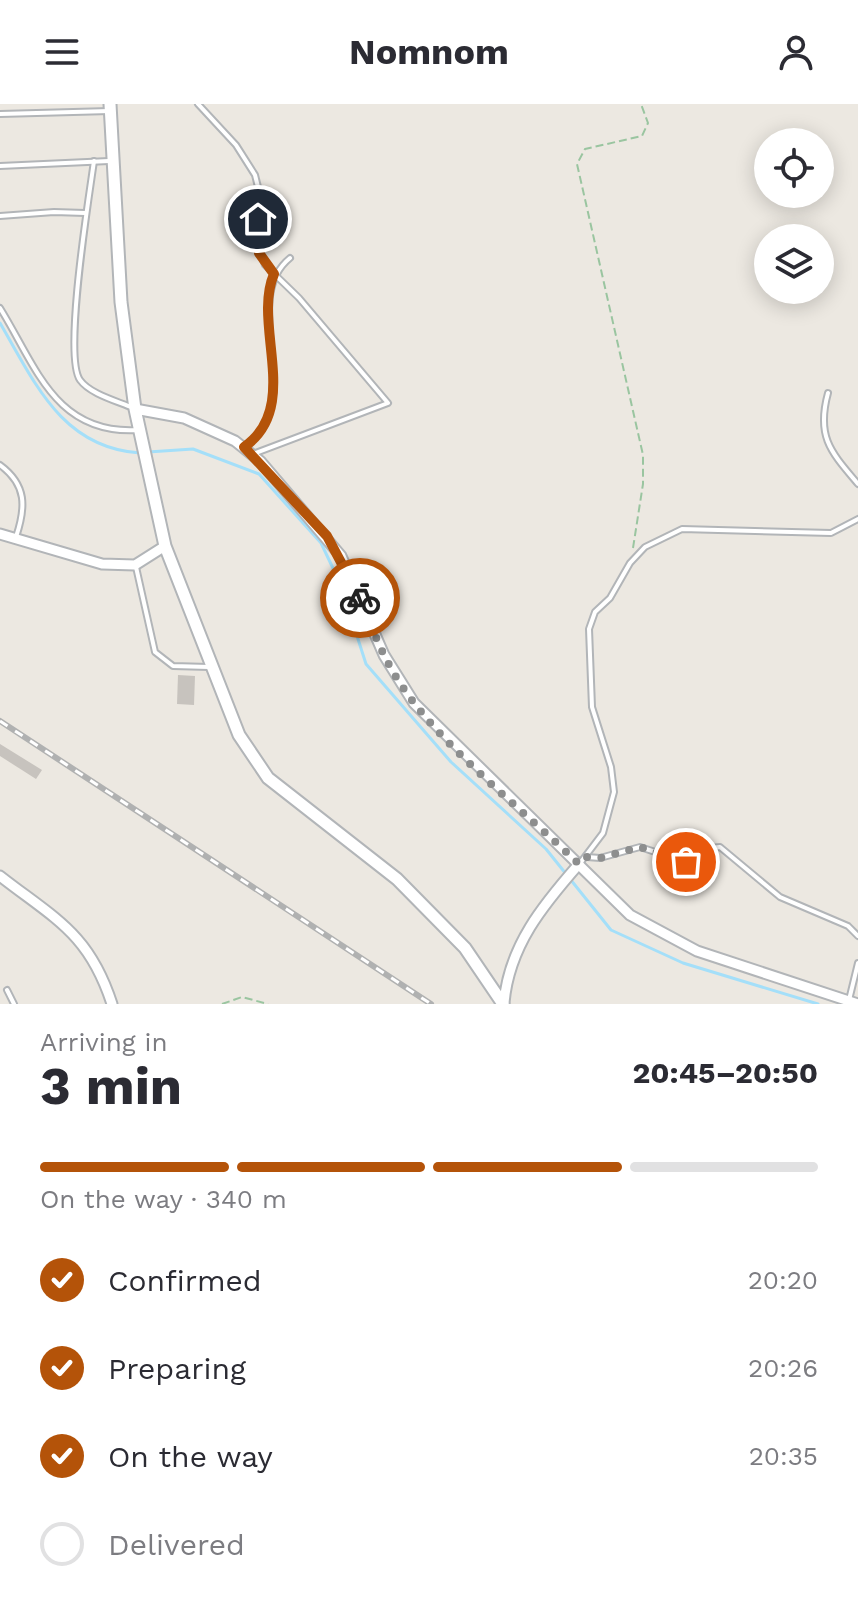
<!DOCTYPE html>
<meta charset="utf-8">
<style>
:root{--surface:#fff;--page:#f2f2f3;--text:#2b2b33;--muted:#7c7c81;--line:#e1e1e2;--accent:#b45309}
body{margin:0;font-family:"Work Sans",sans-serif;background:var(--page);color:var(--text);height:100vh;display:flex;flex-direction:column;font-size:30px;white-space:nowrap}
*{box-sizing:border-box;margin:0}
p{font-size:26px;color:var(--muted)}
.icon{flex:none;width:44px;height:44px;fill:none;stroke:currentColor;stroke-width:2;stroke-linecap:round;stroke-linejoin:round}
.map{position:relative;height:900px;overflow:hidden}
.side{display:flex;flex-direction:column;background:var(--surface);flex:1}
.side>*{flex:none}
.tools{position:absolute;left:754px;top:24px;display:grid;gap:16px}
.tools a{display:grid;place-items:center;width:80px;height:80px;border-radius:50%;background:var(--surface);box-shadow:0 4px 20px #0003;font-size:40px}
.pin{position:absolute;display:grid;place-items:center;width:68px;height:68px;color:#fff;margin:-34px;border:4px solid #fff;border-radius:50%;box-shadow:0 2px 8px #0007}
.courier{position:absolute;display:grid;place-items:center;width:80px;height:80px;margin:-40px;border:6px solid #b45309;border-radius:50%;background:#fff;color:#222;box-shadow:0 2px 10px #0007}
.headline em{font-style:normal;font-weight:700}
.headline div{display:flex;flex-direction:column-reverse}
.headline{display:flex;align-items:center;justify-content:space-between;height:136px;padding:0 40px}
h1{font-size:52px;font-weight:700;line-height:60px}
.bar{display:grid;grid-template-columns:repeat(4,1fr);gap:12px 8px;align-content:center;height:96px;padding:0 40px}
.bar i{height:10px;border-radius:6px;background:var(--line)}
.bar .on{background:var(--accent)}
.bar p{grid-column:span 4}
ol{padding:0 40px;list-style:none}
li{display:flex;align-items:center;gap:24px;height:88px}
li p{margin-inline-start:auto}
li .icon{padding:8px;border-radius:50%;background:var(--accent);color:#fff;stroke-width:4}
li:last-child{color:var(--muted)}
li i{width:44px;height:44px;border:4px solid var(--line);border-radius:50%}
header{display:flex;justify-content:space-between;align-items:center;height:104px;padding:0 40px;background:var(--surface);font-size:36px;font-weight:700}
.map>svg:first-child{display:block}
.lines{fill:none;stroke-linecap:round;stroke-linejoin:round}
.stream{stroke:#a4dff9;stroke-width:3}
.building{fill:#c7c3be}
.service-casing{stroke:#b2b5b8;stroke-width:8}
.minor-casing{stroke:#b2b5b8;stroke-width:13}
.tertiary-casing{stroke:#b2b5b8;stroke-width:15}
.path{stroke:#9ac5a0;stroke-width:2;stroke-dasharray:8 4;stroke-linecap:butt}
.service{stroke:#fff;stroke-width:4}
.minor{stroke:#fff;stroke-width:9}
.tertiary{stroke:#fff;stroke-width:11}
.rail-casing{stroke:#b0b1b1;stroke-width:6}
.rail{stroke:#fff;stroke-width:3;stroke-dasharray:9;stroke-linecap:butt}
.done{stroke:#8d8e8e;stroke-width:8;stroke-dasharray:0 14.4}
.route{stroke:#b45309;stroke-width:10}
</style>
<header><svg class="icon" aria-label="menu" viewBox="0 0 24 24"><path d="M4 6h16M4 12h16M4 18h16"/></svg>Nomnom<svg class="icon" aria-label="person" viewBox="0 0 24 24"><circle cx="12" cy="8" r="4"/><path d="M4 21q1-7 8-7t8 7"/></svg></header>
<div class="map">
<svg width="858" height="900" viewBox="0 0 858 900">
<rect width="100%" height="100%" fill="#ece8e1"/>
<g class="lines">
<g class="stream">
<path d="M0 219C35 279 62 344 140 349"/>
<polyline points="148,348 193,345 259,370 321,439 340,479 366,560 451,658 546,745 611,826 683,859 818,900"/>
</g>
</g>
<g class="building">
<polygon points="178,571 195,572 194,601 177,600"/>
<polygon points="0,640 42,666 36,675 0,652"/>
</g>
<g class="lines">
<defs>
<g id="service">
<polyline points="198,0 236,41 255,71 259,87 258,142 265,161 299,194 388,299 253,350"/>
<polyline points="0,10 110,7"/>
<path d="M94 57C89 93 63 252 80 276 90 290 117 297 133 304"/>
<polyline points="0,62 109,57"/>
<polyline points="0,112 54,108 85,109"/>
<path d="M0 204C36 262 55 331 138 326"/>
<path d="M828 289C816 333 831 348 858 380"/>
<path d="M244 343C309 299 237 197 290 154"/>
<path d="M0 361C27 381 26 403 16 433"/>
<polyline points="136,463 155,548 173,562 209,563"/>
<polyline points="587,753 600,754 640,743 686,758 709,744 720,743 780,793 848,822 858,832"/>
<polyline points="581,758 603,729 614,688 611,663 592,603 589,525 595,508 610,494 630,459 645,443 682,425 831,429 858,415"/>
<polyline points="7,886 14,900"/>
<polyline points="849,896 858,859"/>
</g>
<g id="minor">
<polyline points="135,305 184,314 235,337 260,357 341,452 384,551 414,599 630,811 697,847 858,900"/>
<polyline points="0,430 102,460 135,461 165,442"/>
<path d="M0 772C55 815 89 829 112 900"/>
<path d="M504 899C509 842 543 801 579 760"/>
</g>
<polyline id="tertiary" points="110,0 121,198 135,305 165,442 239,631 268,674 397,775 465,844 503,900"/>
</defs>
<use href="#service" class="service-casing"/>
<use href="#minor" class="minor-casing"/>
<use href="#tertiary" class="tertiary-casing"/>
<g class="path">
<polyline points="633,444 643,380 643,351 577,60 585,45 642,32 648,19 641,0"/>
<polyline points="222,900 242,893 268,900"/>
</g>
<use href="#service" class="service"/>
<use href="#minor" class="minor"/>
<use href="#tertiary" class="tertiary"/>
<defs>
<polyline id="rail" points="0,617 431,900"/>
</defs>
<use href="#rail" class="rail-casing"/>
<use href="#rail" class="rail"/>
</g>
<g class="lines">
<path class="done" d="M360 494C373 527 385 559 406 588 449 649 524 707 579 760L587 753 600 754 640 743 686 758"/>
<path class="route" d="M258 115 259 149 274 170C252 221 302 303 244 343L327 432 360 494"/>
</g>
</svg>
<div class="tools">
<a><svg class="icon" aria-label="locate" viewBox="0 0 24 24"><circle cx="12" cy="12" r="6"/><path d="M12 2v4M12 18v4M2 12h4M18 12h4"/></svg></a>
<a><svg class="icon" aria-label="layers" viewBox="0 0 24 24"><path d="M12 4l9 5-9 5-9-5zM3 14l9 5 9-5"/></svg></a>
</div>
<div class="pin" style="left:686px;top:758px;background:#ea580c"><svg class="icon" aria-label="bag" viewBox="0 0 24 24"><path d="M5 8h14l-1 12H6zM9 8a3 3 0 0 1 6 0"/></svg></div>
<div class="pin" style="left:258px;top:115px;background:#1f2937"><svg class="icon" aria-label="home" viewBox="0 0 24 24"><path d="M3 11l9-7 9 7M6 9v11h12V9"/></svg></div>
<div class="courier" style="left:360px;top:494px"><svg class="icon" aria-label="bike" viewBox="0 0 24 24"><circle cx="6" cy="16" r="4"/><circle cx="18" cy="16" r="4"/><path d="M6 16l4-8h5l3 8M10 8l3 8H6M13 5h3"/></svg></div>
</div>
<section class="side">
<div class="headline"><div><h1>3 min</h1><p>Arriving in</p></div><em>20:45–20:50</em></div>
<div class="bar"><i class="on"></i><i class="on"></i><i class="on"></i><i></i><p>On the way · 340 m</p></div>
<ol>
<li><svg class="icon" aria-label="check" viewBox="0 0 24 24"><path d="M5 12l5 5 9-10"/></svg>Confirmed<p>20:20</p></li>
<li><svg class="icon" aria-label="check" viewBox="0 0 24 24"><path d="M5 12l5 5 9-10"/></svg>Preparing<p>20:26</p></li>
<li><svg class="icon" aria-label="check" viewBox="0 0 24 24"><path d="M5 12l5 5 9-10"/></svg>On the way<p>20:35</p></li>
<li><i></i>Delivered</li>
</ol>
</section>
